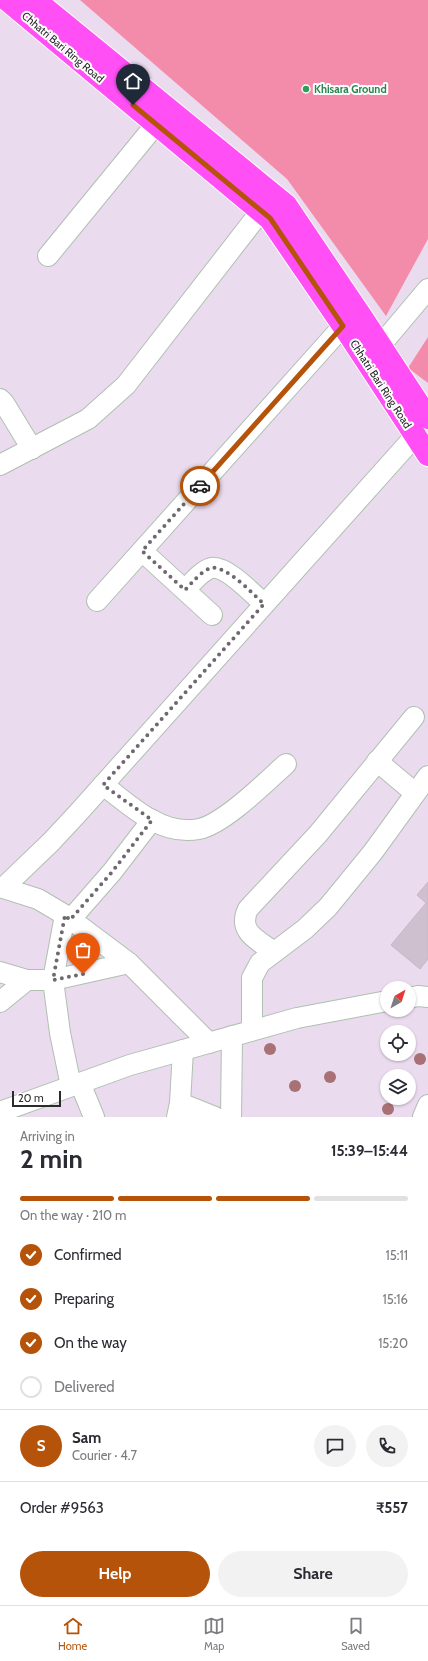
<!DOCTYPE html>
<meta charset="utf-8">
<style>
:root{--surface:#fff;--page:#f2f2f3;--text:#2b2b33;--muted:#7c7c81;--line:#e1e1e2;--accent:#b45309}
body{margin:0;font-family:Cabin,sans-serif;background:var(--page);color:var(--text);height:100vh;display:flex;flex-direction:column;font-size:15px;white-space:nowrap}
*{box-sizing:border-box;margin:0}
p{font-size:13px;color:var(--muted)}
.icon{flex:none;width:22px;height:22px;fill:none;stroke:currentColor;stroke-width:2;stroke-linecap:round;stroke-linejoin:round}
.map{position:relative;height:1117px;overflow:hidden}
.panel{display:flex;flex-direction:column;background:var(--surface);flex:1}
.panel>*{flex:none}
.needle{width:26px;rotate:39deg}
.buttons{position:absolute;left:380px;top:981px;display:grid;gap:8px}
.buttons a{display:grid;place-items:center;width:36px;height:36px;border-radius:50%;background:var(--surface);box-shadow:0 1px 3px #0004;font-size:20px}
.scale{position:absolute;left:12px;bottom:10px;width:49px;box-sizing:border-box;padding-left:4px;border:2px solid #2b2b2b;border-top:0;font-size:11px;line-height:14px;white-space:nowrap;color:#2b2b2b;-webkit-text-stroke:3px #fff;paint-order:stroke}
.pin{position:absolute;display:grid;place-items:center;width:34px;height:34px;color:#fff;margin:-41px -17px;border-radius:50% 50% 50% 0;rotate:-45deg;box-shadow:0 0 4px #0007}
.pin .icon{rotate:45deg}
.courier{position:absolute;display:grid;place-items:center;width:40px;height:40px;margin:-20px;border:3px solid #b45309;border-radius:50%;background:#fff;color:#222;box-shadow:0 1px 5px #0007}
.summary em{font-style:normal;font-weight:700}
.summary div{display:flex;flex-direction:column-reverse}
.summary{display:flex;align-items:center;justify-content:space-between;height:68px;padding:0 20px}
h1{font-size:26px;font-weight:700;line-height:30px}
.bar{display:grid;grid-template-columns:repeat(4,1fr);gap:6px 4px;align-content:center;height:48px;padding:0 20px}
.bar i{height:5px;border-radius:3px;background:var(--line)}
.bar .active{background:var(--accent)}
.bar p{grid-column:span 4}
.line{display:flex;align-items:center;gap:10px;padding:0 20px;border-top:1px solid var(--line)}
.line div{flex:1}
.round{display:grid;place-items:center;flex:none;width:42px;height:42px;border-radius:21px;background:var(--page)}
ol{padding:0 20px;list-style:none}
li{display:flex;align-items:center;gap:12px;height:44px}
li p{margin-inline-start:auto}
li .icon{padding:4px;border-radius:50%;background:var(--accent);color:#fff;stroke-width:4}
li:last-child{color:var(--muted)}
li i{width:22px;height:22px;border:2px solid var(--line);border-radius:50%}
.button{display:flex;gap:8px;margin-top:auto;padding:8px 20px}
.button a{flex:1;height:46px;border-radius:24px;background:var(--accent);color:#fff;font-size:16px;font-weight:700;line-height:46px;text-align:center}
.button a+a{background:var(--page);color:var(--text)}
.tab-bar{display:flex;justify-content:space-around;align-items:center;height:56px;border-top:1px solid var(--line);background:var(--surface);font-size:11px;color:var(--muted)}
.tab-bar a{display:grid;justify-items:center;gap:2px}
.tab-bar .active{color:var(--accent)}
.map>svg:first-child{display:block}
.pitch{fill:#f38caa}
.building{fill:#cfc0d0;stroke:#c8b5ca}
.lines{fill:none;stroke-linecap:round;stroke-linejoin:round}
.minor-casing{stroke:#afc0b1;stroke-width:22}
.major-casing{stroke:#fff;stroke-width:24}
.minor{stroke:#fff;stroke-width:20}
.major{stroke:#ff4ff5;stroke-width:22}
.tree{fill:#a77175}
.done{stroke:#6e696f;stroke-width:4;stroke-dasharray:0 7.2}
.route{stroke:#b45309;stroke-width:5}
.leisure-dot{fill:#2e9e5b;stroke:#fff;stroke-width:1.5}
.labels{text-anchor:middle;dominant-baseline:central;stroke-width:4;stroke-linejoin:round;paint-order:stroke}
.street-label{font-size:11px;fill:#2b2b2b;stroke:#fff}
.leisure-label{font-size:11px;font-weight:bold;fill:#27864d;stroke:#fff;text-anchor:start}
</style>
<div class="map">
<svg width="428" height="1117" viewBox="0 0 428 1117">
<rect width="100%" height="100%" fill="#ebdbee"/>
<g class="pitch">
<polygon points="80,0 428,0 428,239 386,316 287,179"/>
<polygon points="428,337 428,383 408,368"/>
</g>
<polygon class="building" points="428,882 428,959 420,969 391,945 426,903 417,895"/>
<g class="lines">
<defs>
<g id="minor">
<polyline points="48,256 156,124"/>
<polyline points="380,346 428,289"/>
<polyline points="0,399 4,403 32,449"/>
<polyline points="0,465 88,419 126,385 261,211"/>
<polyline points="142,551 212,615"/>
<path d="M185 590C192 583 201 571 211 568 226 565 253 594 264 604"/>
<polyline points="97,601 343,326"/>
<polyline points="377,761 415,793"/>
<path d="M103 785C117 795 137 813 152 820 166 828 183 832 199 829 224 824 267 781 286 764"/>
<polyline points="0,887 38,899 65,915 129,963 209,1043"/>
<polyline points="3,888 51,842 78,813 415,436"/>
<polyline points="65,915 53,980 60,1033 71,1086"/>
<polyline points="70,920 112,872 152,820"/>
<path d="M274 952C258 940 237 932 248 909L318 834 414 717"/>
<polyline points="0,972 27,980 53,980 129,963"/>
<polyline points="409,998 418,996 428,997"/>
<polyline points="0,1002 27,980"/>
<polyline points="252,1030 252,978 260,963 305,929 328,907 373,852 428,776"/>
<polyline points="80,1083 94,1117"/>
<polyline points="180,1103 215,1117"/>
<polyline points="0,1112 130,1065 297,1018 387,1001"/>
<polyline points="177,1117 180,1103 183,1050"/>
<polyline points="231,1117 232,1036"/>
<polyline points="423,1117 428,1105"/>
</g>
<g id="major">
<polyline points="7,0 270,219 346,330 428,455"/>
<polyline points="35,0 286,205 363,319 428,418"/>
</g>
</defs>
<use href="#minor" class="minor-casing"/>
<use href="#major" class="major-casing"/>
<use href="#minor" class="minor"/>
<use href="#major" class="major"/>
</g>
<g class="tree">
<circle cx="270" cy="1049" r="6"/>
<circle cx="420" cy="1059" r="6"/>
<circle cx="330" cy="1077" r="6"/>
<circle cx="295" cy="1086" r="6"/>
<circle cx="388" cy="1109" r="6"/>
</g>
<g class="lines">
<path class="done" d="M83 974 53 980 65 915 70 920 112 872 152 820 103 785 264 604C253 594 226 565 211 568 201 571 192 583 185 590L142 551 200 486"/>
<polyline class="route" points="133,105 270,218 343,326 200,486"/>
</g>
<circle class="leisure-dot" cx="306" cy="89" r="4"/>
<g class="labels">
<g class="street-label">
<text transform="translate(63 47) rotate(40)">Chhatri Bari Ring Road</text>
<text transform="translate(381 384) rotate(57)">Chhatri Bari Ring Road</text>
</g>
<g class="leisure-label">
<text x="314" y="89">Khisara Ground</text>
</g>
</g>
</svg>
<div class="buttons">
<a><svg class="needle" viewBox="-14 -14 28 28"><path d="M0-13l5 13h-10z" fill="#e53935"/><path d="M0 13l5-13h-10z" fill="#7c7c81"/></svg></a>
<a><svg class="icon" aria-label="locate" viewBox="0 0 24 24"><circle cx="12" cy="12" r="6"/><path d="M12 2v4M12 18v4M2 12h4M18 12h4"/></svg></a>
<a><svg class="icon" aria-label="layers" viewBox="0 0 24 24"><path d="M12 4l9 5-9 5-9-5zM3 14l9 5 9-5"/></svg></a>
</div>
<div class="scale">20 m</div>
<div class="pin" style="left:83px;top:974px;background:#ea580c"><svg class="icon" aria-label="bag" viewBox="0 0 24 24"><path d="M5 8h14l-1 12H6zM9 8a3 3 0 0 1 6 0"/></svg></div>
<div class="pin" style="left:133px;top:105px;background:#1f2937"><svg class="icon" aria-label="home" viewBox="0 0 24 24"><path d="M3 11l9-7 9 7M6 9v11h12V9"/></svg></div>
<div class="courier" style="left:200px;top:486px"><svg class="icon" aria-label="car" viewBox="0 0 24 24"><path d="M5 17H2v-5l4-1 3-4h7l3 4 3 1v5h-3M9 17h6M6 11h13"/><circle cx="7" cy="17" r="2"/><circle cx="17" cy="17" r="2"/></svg></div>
</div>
<section class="panel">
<div class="summary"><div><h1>2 min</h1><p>Arriving in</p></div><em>15:39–15:44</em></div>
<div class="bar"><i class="active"></i><i class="active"></i><i class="active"></i><i></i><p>On the way · 210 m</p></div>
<ol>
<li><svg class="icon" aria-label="check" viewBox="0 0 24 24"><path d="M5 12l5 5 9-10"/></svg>Confirmed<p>15:11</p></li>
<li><svg class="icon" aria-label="check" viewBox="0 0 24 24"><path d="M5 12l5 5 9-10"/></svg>Preparing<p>15:16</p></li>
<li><svg class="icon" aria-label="check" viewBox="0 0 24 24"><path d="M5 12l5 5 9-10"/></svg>On the way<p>15:20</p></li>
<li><i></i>Delivered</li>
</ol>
<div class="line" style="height:72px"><b class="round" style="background:var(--accent);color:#fff">S</b><div><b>Sam</b><p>Courier · 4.7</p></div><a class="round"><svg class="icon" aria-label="chat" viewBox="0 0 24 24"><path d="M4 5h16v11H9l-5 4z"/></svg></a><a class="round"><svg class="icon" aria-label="phone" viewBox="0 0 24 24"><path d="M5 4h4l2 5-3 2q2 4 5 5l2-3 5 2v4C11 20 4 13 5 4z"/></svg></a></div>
<div class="line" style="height:52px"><div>Order #9563</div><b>₹557</b></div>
<div class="button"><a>Help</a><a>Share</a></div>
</section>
<nav class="tab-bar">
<a class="active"><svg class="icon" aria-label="home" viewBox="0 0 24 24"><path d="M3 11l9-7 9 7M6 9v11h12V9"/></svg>Home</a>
<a><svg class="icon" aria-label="map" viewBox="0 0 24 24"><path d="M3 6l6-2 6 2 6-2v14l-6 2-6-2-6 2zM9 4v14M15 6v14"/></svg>Map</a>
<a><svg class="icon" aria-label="saved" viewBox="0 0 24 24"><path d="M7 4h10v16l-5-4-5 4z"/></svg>Saved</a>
</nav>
